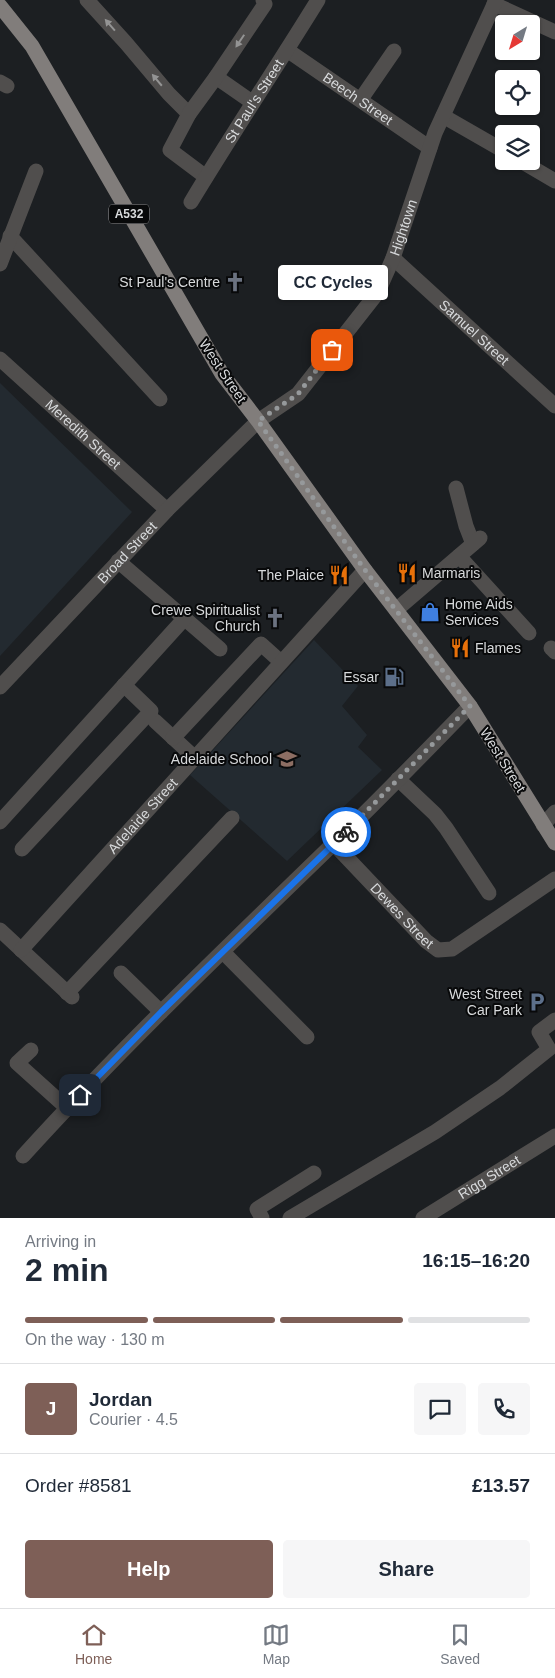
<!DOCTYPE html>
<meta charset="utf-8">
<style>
:root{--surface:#fff;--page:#f6f6f7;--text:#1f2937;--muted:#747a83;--line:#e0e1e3;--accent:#7e5f57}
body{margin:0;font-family:Helvetica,sans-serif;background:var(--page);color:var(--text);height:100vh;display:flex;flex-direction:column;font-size:19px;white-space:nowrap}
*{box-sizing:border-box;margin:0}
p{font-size:16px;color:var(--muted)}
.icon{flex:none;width:28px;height:28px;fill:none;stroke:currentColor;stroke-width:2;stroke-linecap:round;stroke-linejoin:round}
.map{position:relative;height:1218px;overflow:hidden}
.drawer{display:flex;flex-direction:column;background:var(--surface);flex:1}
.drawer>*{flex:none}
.needle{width:32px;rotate:218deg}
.controls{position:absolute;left:495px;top:15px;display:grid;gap:10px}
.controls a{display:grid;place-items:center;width:45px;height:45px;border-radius:5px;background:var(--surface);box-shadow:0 1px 4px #0004;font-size:25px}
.pin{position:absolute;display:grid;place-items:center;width:42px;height:42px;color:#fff;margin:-21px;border-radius:10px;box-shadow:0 2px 8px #0006}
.courier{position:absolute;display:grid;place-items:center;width:50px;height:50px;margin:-25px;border:4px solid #1a73e8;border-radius:50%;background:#fff;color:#222;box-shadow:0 1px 6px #0007}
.bubble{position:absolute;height:35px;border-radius:5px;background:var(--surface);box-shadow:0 1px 4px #0004;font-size:16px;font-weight:700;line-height:35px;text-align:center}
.summary em{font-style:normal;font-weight:700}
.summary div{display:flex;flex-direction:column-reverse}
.summary{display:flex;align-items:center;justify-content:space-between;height:85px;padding:0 25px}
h1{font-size:32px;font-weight:700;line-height:38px}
.bar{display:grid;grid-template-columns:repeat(4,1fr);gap:8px 5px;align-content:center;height:60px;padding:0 25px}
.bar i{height:6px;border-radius:4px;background:var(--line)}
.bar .current{background:var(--accent)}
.bar p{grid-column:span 4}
.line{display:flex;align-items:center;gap:12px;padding:0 25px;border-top:1px solid var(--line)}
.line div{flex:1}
.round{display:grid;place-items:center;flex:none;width:52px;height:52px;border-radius:5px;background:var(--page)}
.primary-button{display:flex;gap:10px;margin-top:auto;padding:10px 25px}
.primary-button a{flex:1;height:58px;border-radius:5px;background:var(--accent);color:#fff;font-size:20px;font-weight:700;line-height:58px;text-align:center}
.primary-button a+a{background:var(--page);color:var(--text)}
.menu{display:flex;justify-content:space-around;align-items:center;height:70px;border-top:1px solid var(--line);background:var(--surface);font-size:14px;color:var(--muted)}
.menu a{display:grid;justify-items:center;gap:2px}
.menu .current{color:var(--accent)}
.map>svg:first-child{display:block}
.built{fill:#232a30}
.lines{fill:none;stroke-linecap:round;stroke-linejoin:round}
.minor{stroke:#504e4d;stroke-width:15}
.major{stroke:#817d7b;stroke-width:15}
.oneway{fill:#949494}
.done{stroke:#96999b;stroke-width:5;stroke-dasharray:0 9}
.route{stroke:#1a73e8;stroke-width:6}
.labels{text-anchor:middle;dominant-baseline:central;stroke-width:4;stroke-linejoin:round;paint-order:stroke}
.shield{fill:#08090a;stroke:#9a9b9d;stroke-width:1}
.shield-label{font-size:12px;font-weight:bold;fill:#d8dadc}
.street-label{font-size:14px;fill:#d8dadc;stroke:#08090a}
.poi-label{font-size:14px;fill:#d8dadc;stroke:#08090a;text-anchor:end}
</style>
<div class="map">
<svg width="555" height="1218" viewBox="0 0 555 1218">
<rect width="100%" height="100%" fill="#1c1f22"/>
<g class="built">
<polygon points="0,383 132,512 0,656"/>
<polygon points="314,640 358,686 342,706 367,735 358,747 382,770 287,861 190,775"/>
</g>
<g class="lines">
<g class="minor">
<polyline points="87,0 126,43 169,94 189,114"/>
<polyline points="494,4 555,32"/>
<path id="s1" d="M287 50 430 148"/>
<polyline points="216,77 252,102"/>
<polyline points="0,82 7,86"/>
<polyline points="361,99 394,51"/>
<polyline points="443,116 504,151"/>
<polyline points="521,161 555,181"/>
<polyline points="206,177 170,150 189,114 216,77 265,4 263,0"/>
<path id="s2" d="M191 202C232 134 276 68 318 0"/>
<polyline points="10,236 160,399"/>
<path id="s3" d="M393 258 555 406"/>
<polyline points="0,264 36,171"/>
<path id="s4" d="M0 359 167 510"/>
<polyline points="456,488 466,526 473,544"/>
<polyline points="459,556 529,633"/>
<polyline points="118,561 220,649"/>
<polyline points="396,610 480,538"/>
<polyline points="551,648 555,652"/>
<path id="s5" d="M0 687 167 510 258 421 298 394 378 292 393 258 435 133 496 0"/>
<polyline points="155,721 195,758"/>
<polyline points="173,738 261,644 281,662"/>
<polyline points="398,779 435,814 446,828 489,893"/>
<polyline points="0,822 184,619"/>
<polyline points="543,825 555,812"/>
<path id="s6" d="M334 844 426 941 438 950 452 949 555 879"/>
<polyline points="22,849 151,711 124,685"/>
<polyline points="0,930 72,997"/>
<path id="s7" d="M21 950 365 570"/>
<polyline points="223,952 307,1037"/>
<polyline points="121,973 161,1012"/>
<polyline points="67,993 232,818"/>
<polyline points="31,1050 17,1063 67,1108"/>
<path d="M23 1156C121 1048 227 947 332 845 379 800 424 753 470 706"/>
<polyline points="262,1218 257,1209 314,1173"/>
<polyline points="290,1218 435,1132 500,1088 549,1049 539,1032 555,1020"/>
<path id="s8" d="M423 1218 555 1136"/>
</g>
<polyline class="major" points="0,6 32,46 222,374 258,421 365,570 470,706 555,843"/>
</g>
<defs><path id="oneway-solid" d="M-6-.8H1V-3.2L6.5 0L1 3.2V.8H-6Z" transform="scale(1.25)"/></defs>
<g class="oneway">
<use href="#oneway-solid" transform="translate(110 25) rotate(-131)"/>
<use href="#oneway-solid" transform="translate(240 41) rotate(124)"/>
<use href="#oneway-solid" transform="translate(157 80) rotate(-130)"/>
</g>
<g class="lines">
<polyline class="done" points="332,350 298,394 258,421 365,570 470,706 346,832"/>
<polyline class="route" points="80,1095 161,1012 346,832"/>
</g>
<defs>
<symbol id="church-bare" viewBox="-9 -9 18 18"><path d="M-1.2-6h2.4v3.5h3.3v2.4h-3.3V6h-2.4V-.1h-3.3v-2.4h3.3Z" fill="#6b7280" stroke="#08090a" stroke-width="2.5" paint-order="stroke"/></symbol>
<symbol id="restaurant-bare" viewBox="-9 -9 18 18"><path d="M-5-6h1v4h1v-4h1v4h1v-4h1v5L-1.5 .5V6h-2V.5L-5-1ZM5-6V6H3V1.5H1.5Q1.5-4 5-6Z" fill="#e8710a" stroke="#08090a" stroke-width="2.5" paint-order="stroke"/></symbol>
<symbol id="shop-bare" viewBox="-9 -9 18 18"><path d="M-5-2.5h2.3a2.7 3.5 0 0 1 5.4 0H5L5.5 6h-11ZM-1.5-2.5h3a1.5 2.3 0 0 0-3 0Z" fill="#3f7fe0" stroke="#08090a" stroke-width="2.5" paint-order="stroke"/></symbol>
<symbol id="fuel-bare" viewBox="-9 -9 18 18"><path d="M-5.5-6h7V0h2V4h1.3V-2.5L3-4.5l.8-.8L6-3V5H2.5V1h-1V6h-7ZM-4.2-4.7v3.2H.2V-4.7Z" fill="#5c6f8a" stroke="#08090a" stroke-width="2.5" paint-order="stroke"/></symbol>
<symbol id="school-bare" viewBox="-9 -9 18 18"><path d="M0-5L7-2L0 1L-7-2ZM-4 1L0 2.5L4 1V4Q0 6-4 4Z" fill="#8d6e63" stroke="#08090a" stroke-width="2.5" paint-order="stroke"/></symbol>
<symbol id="parking-bare" viewBox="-9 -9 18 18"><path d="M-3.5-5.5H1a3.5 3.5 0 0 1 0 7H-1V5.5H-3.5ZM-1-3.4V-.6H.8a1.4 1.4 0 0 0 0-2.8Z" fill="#5c6f8a" stroke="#08090a" stroke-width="2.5" paint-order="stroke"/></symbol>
</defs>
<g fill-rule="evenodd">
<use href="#church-bare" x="221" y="268" width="28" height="28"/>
<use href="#restaurant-bare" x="393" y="559" width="28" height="28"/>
<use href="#restaurant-bare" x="325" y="561" width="28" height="28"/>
<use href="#shop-bare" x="416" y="598" width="28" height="28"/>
<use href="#church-bare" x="261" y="604" width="28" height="28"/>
<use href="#restaurant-bare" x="446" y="634" width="28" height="28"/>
<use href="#fuel-bare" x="380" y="663" width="28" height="28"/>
<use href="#school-bare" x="273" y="745" width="28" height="28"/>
<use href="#parking-bare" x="523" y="988" width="28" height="28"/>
</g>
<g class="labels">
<rect class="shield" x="109" y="204.5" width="40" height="19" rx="4"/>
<g class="shield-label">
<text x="129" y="214">A532</text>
</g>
<g class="street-label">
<text stroke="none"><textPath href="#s1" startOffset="86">Beech Street</textPath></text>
<text stroke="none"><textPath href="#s2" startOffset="119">St Paul's Street</textPath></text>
<text stroke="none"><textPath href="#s5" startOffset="618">Hightown</textPath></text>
<text stroke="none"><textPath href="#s3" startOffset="110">Samuel Street</textPath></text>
<text transform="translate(223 371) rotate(56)">West Street</text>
<text stroke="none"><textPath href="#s4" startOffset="112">Meredith Street</textPath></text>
<text stroke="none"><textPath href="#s5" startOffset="185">Broad Street</textPath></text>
<text transform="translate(503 760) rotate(58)">West Street</text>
<text stroke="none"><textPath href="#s7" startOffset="181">Adelaide Street</textPath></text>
<text stroke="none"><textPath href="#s6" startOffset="99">Dewes Street</textPath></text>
<text stroke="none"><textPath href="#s8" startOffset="78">Rigg Street</textPath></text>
</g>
<g class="poi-label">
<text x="220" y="282">St Paul's Centre</text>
<text x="422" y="573" text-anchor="start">Marmaris</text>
<text x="324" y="575">The Plaice</text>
<text x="445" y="604" text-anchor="start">Home Aids<tspan x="445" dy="16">Services</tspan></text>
<text x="260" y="610">Crewe Spiritualist<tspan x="260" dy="16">Church</tspan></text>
<text x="475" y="648" text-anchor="start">Flames</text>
<text x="379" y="677">Essar</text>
<text x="272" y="759">Adelaide School</text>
<text x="522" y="994">West Street<tspan x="522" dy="16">Car Park</tspan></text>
</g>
</g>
</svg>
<div class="controls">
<a><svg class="needle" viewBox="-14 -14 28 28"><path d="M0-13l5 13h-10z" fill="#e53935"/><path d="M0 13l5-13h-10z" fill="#747a83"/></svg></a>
<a><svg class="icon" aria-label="locate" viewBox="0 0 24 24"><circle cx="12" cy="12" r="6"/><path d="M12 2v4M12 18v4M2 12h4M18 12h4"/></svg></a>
<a><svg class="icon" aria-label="layers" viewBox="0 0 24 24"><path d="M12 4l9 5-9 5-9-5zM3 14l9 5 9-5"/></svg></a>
</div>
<div class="pin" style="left:332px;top:350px;background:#ea580c"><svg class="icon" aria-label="bag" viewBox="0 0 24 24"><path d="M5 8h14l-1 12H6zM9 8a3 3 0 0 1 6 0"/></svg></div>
<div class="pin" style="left:80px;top:1095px;background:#1f2937"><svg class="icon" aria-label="home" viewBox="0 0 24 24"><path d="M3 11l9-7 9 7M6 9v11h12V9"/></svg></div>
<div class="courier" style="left:346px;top:832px"><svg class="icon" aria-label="bike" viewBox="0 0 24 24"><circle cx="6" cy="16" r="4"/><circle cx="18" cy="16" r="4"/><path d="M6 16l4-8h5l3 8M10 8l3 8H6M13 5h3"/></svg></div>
<div class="bubble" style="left:278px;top:265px;width:110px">CC Cycles</div>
</div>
<section class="drawer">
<div class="summary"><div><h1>2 min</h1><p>Arriving in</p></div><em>16:15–16:20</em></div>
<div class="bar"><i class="current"></i><i class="current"></i><i class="current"></i><i></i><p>On the way · 130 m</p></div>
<div class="line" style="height:90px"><b class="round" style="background:var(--accent);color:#fff">J</b><div><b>Jordan</b><p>Courier · 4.5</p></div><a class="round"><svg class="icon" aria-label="chat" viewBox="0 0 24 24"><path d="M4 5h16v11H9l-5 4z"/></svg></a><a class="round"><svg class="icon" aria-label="phone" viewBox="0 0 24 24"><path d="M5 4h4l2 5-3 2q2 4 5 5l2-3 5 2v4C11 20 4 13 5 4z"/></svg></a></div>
<div class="line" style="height:65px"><div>Order #8581</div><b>£13.57</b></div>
<div class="primary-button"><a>Help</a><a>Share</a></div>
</section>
<nav class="menu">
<a class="current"><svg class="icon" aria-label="home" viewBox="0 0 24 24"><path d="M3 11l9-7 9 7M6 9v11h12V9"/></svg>Home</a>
<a><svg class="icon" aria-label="map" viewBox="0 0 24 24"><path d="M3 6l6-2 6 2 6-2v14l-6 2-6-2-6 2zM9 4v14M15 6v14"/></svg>Map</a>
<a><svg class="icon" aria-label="saved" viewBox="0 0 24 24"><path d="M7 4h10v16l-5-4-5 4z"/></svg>Saved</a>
</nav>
